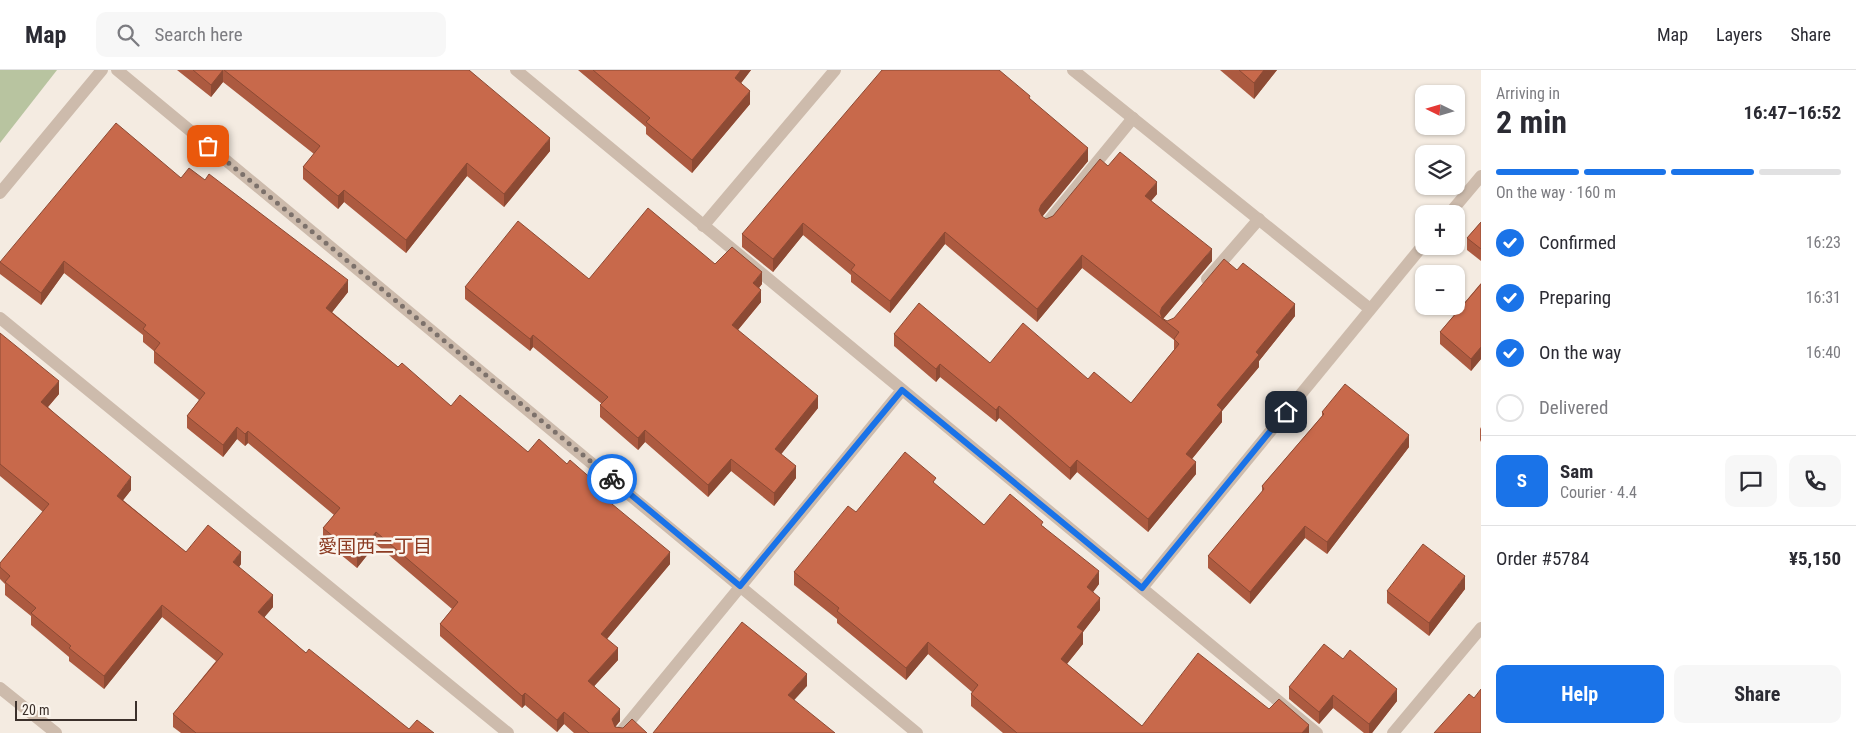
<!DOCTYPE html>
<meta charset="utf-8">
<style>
:root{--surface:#fff;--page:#f7f7f7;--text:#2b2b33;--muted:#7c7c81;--line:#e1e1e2;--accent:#1a73e8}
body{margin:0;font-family:"Roboto Condensed","Noto Sans JP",sans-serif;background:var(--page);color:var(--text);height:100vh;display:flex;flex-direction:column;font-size:19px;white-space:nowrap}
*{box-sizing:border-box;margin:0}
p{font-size:16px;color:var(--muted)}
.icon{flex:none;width:28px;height:28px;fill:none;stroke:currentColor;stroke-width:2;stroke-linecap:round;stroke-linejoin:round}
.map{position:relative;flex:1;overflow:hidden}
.sheet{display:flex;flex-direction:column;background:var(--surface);width:375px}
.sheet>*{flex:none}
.needle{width:32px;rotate:275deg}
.buttons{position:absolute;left:1415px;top:15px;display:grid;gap:10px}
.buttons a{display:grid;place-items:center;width:50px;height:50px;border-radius:10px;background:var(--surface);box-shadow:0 1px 4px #0004;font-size:25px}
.scale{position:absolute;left:15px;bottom:12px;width:122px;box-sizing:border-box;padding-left:5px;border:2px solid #3b302b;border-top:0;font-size:14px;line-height:18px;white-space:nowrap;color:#3b302b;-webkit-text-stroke:4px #fbf5ee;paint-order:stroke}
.pin{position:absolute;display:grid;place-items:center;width:42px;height:42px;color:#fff;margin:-21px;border-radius:10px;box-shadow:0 2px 8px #0006}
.courier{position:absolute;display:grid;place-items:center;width:50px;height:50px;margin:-25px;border:4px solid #1a73e8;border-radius:50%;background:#fff;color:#222;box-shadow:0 1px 6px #0007}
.summary em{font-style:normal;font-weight:700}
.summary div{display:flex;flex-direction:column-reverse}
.summary{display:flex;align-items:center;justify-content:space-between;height:85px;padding:0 15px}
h1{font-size:32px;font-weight:700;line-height:38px}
.bar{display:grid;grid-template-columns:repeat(4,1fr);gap:8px 5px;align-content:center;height:60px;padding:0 15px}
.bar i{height:6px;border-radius:4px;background:var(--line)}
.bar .on{background:var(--accent)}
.bar p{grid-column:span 4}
.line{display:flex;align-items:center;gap:12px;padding:0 15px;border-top:1px solid var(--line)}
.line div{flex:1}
.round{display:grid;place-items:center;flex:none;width:52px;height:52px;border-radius:10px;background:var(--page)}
ol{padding:0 15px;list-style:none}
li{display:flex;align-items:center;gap:15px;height:55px}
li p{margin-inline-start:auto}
li .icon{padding:5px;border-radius:50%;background:var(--accent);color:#fff;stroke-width:4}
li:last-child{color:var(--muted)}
li i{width:28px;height:28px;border:2px solid var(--line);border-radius:50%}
.button{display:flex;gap:10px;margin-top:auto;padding:10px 15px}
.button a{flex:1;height:58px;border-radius:10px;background:var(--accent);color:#fff;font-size:20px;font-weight:700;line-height:58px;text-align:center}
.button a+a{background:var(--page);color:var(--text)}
header{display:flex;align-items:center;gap:30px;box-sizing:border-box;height:70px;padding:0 25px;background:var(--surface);border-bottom:1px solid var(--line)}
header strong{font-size:24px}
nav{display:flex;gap:28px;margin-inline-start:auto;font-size:18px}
.search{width:350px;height:45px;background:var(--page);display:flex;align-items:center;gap:12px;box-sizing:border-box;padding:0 18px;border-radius:10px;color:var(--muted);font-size:19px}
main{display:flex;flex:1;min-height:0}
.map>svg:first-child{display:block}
.green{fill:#b8c4a0}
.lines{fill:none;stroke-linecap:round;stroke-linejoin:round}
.minor{stroke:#cdbbac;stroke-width:12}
.wall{fill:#ac5a40}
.shaded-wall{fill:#8c4a34}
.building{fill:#c8694b;stroke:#8c4a34}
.done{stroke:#7c716b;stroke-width:5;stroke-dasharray:0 9}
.route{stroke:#1a73e8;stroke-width:6}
.labels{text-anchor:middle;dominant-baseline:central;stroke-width:5;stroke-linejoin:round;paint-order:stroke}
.neighbourhood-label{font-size:19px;fill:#8c3b22;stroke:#fbf5ee}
</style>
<header>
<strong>Map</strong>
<div class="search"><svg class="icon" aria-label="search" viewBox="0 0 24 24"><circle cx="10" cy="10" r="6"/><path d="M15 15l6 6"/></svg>Search here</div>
<nav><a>Map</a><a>Layers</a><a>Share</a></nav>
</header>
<main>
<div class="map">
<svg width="1481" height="663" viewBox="0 0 1481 663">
<rect width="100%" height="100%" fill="#f4ebe1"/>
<polygon class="green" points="0,0 57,0 0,73"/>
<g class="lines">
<g class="minor">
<polyline points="117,0 917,663"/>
<polyline points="516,0 1317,663"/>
<polyline points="1073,0 1370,239"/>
<polyline points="0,123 102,0"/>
<polyline points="1449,144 1481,106"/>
<polyline points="1047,153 1133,48"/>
<polyline points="703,156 835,0"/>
<polyline points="1207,209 1259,149"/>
<polyline points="0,248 508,663"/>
<polyline points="1142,518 1424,174"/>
<polyline points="0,618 56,663"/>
<polyline points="620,663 902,320"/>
<polyline points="1393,663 1481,558"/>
</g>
</g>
<g class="wall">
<polygon points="177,0 469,0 550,81 504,137 467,106 406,183 344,132 338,139 303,109 303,97 314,84 223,12 211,27"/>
<polygon points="578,0 751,0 741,13 750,34 692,103 646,64 646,57"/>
<polygon points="1220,0 1277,0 1254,29"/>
<polygon points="1030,29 1088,91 1042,147 1046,149 1053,146 1108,96 1157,124 1151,131 1212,191 1163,249 1167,251 1295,246 1259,291 1259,297 1222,341 1222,352 1192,389 1196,404 1148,462 1077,402 1070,410 999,348 996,352 940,307 936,312 894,276 894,264 990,293 1088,309 1131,333 1174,280 1174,270 1082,198 1037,252 945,174 890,243 851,212 851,205 803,165 773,202 742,177 742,164"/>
<polygon points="181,108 348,222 332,242 398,297 451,336 528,382 610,433 670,494 607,569 618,590 594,616 620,651 615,657 647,663 574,663 564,654 557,662 525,635 522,638 440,566 440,554 452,539 376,474 357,498 323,470 323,458 334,445 248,373 245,376 237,369 223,387 187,358 187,346 199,330 154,293 154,281 143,272 143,265 64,203 41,235 0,204 0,192"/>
<polygon points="1481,152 1481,191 1467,180 1467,168"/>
<polygon points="715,194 762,214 759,218 761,232 738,260 818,338 781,384 796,408 774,436 731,401 708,427 645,372 638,380 600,347 600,335 602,334 533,277 530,281 465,229 465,217 589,209"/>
<polygon points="1481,213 1481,289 1471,301 1440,274 1440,262"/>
<polygon points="0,263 59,324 48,337 131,420 123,430 186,482 241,494 239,497 273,537 264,547 306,583 409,659 434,663 181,663 173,657 173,644 216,591 162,547 104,619 69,591 69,587 31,555 31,546 5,525 5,514 0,509 0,493 43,442 0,406"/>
<polygon points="1322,342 1409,377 1327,484 1305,468 1250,534 1208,498 1208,486 1262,422 1262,416 1322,346"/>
<polygon points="1481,357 1481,372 1480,370 1480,359"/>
<polygon points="936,415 984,455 1043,456 1099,514 1093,522 1100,540 1083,562 1083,574 1067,594 1142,656 1269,639 1309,663 1003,663 971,636 971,624 972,622 928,584 906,610 837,553 837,549 794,515 794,502 856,442"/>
<polygon points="1465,519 1429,566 1387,533 1387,521"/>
<polygon points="1289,617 1397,631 1372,663 1364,663 1333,638 1319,654 1289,629"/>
</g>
<g class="shaded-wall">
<polygon points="223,0 223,12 211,27 211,15"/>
<polygon points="741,0 751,0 735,21 735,8"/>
<polygon points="1264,0 1277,0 1254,29 1254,13"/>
<polygon points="750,21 750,34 692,103 692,90"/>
<polygon points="550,68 550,81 504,137 504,124"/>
<polygon points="1088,78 1088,91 1041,148 1039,140 1041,135"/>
<polygon points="467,93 467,106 406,183 406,170"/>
<polygon points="1157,112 1157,124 1145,138 1145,126"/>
<polygon points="344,120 344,132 338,139 338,126"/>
<polygon points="803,153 803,165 773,202 773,189"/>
<polygon points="945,162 945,174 890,243 890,231"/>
<polygon points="1212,179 1212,191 1162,250 1160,242 1162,237"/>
<polygon points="1082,185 1082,198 1037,252 1037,239"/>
<polygon points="64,191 64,203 41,235 41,223"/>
<polygon points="762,202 762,214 753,225 753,213"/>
<polygon points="348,210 348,222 326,250 326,238"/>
<polygon points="761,220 761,232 732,267 732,255"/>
<polygon points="1295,234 1295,246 1259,291 1259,297 1222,341 1222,352 1186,396 1186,384 1217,335 1256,282"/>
<polygon points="533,265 533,277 530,281 530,269"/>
<polygon points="1481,277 1481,289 1471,301 1471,289"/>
<polygon points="940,294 940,307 936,312 936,299"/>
<polygon points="59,311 59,324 41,345 41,332"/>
<polygon points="818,326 818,338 775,392 775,379"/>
<polygon points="999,336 999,348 996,352 996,340"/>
<polygon points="237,357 237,369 223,387 223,375"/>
<polygon points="645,360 645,372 638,380 638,368"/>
<polygon points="248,361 248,373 245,376 245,364"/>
<polygon points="1409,365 1409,377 1327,484 1327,472"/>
<polygon points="731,389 731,401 708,427 708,415"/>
<polygon points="1077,390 1077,402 1070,410 1070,398"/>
<polygon points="1196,392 1196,404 1148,462 1148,449"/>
<polygon points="796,396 796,408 774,436 774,423"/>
<polygon points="131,407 131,420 117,438 117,426"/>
<polygon points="610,425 610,437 606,429"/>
<polygon points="1305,456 1305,468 1250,534 1250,522"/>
<polygon points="376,462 376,474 357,498 357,486"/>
<polygon points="241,482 241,494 233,505 233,492"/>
<polygon points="670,482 670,494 601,576 601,564"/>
<polygon points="1099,501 1099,514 1087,530 1087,517"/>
<polygon points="1465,506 1465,519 1429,566 1429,553"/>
<polygon points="273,525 273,537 258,555 258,542"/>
<polygon points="1100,528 1100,540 1083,562 1083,574 1061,601 1061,589 1077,557"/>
<polygon points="162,535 162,547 104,619 104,606"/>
<polygon points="928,572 928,584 906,610 906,598"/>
<polygon points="618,578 618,590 588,623 588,611"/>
<polygon points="807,604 807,616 788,637 788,625"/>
<polygon points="1397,619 1397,631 1372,663 1369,663 1369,654"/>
<polygon points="525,623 525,635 522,638 522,626"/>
<polygon points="1333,625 1333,638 1319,654 1319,642"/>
<polygon points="620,639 620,651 612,661 612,649"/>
<polygon points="564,642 564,654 557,662 557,650"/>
<polygon points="1309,655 1309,663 1302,663"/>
</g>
<g class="building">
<polygon points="193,0 223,0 211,15"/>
<polygon points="224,0 469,0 550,68 504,124 467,93 406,170 344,120 338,126 303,97 320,76"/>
<polygon points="593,0 741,0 735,8 750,21 692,90 646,52 650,48"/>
<polygon points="882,0 999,0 1030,26 1029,28 1088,78 1041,135 1039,140 1042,146 1046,149 1053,146 1100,89 1108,96 1120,82 1157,112 1145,126 1212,179 1162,237 1160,242 1162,248 1167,251 1174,248 1224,189 1237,200 1243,193 1295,234 1256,282 1259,285 1217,335 1222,340 1186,384 1196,392 1148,449 1077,390 1070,398 999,336 996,340 940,294 936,299 894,264 919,233 990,293 1023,253 1088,309 1094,302 1131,333 1179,274 1174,269 1179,262 1082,185 1037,239 945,162 890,231 851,200 855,195 803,153 773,189 742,164"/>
<polygon points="1239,0 1264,0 1254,13"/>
<polygon points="116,53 181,108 189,98 205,110 209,104 348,210 326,238 398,297 402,293 451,336 460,325 528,382 539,369 567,394 570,390 610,425 606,429 670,482 601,564 618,578 588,611 620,639 612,649 615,657 623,658 632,649 647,663 589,663 564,642 557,650 525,623 522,626 440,554 458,532 376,462 357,486 323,458 340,438 248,361 245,364 237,357 223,375 187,346 205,323 154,281 160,273 143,259 146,255 64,191 41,223 0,192"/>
<polygon points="648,138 715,194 732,177 762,202 753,213 761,220 732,255 818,326 775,379 796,396 774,423 731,389 708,415 645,360 638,368 600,335 608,327 533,265 530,269 465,217 518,151 589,209"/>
<polygon points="1481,152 1481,179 1467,168"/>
<polygon points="1481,214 1481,277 1471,289 1440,262"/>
<polygon points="0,263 59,311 41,332 131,407 117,426 186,482 208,455 241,482 233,492 273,525 258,542 306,583 309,579 409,659 417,650 434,663 196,663 173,644 223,584 162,535 104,606 69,578 71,576 31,543 36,538 5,512 10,506 0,497 0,493 49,434 0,394"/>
<polygon points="1345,314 1409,365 1327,472 1305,456 1250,522 1208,486 1264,419 1262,416 1324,344 1322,342"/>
<polygon points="905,382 936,408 933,412 984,455 1010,424 1043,452 1041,455 1099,501 1087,517 1100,528 1077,557 1083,561 1061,589 1142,656 1198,583 1269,639 1279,629 1309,655 1302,663 1017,663 971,624 978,615 928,572 906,598 837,541 839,538 794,502 848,436 856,442"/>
<polygon points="1423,474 1465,506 1429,553 1387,521"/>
<polygon points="742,552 807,604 788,625 835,663 653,663"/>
<polygon points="1324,574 1343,589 1350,580 1397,619 1369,654 1333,625 1319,642 1289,617"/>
<polygon points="1481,619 1481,663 1434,663 1469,624 1474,628"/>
</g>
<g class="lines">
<polyline class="done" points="208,76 612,409"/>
<polyline class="route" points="612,409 740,516 902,320 1142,518 1286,342"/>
</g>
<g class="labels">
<g class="neighbourhood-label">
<text x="375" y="476">愛国西二丁目</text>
</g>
</g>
</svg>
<div class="buttons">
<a><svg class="needle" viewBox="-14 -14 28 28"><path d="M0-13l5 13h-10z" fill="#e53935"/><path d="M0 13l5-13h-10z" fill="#7c7c81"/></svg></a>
<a><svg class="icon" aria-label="layers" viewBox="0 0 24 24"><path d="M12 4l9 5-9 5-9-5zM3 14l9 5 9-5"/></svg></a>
<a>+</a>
<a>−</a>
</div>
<div class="scale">20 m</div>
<div class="pin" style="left:208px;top:76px;background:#ea580c"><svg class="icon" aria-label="bag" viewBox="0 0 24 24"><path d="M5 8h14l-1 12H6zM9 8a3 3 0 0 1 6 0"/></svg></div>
<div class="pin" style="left:1286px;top:342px;background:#1f2937"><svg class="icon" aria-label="home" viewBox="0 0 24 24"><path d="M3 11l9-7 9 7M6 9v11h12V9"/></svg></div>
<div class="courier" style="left:612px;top:409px"><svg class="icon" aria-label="bike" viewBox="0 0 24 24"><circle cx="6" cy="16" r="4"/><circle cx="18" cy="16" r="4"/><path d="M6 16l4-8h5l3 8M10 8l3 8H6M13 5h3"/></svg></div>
</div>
<section class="sheet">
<div class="summary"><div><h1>2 min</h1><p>Arriving in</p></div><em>16:47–16:52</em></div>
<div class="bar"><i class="on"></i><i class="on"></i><i class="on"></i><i></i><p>On the way · 160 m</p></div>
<ol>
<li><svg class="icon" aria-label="check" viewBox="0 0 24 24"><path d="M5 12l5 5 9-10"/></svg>Confirmed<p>16:23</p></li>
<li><svg class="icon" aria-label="check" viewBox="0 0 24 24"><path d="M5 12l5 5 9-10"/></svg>Preparing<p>16:31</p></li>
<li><svg class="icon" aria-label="check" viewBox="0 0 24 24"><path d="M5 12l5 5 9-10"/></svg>On the way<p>16:40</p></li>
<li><i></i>Delivered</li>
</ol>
<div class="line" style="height:90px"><b class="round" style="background:var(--accent);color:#fff">S</b><div><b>Sam</b><p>Courier · 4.4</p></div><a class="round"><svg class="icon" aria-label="chat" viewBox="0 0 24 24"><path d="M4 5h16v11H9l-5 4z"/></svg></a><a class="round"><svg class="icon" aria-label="phone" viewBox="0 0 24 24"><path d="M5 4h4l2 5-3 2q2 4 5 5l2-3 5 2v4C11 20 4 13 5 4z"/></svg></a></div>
<div class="line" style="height:65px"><div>Order #5784</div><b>¥5,150</b></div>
<div class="button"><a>Help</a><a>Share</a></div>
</section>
</main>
